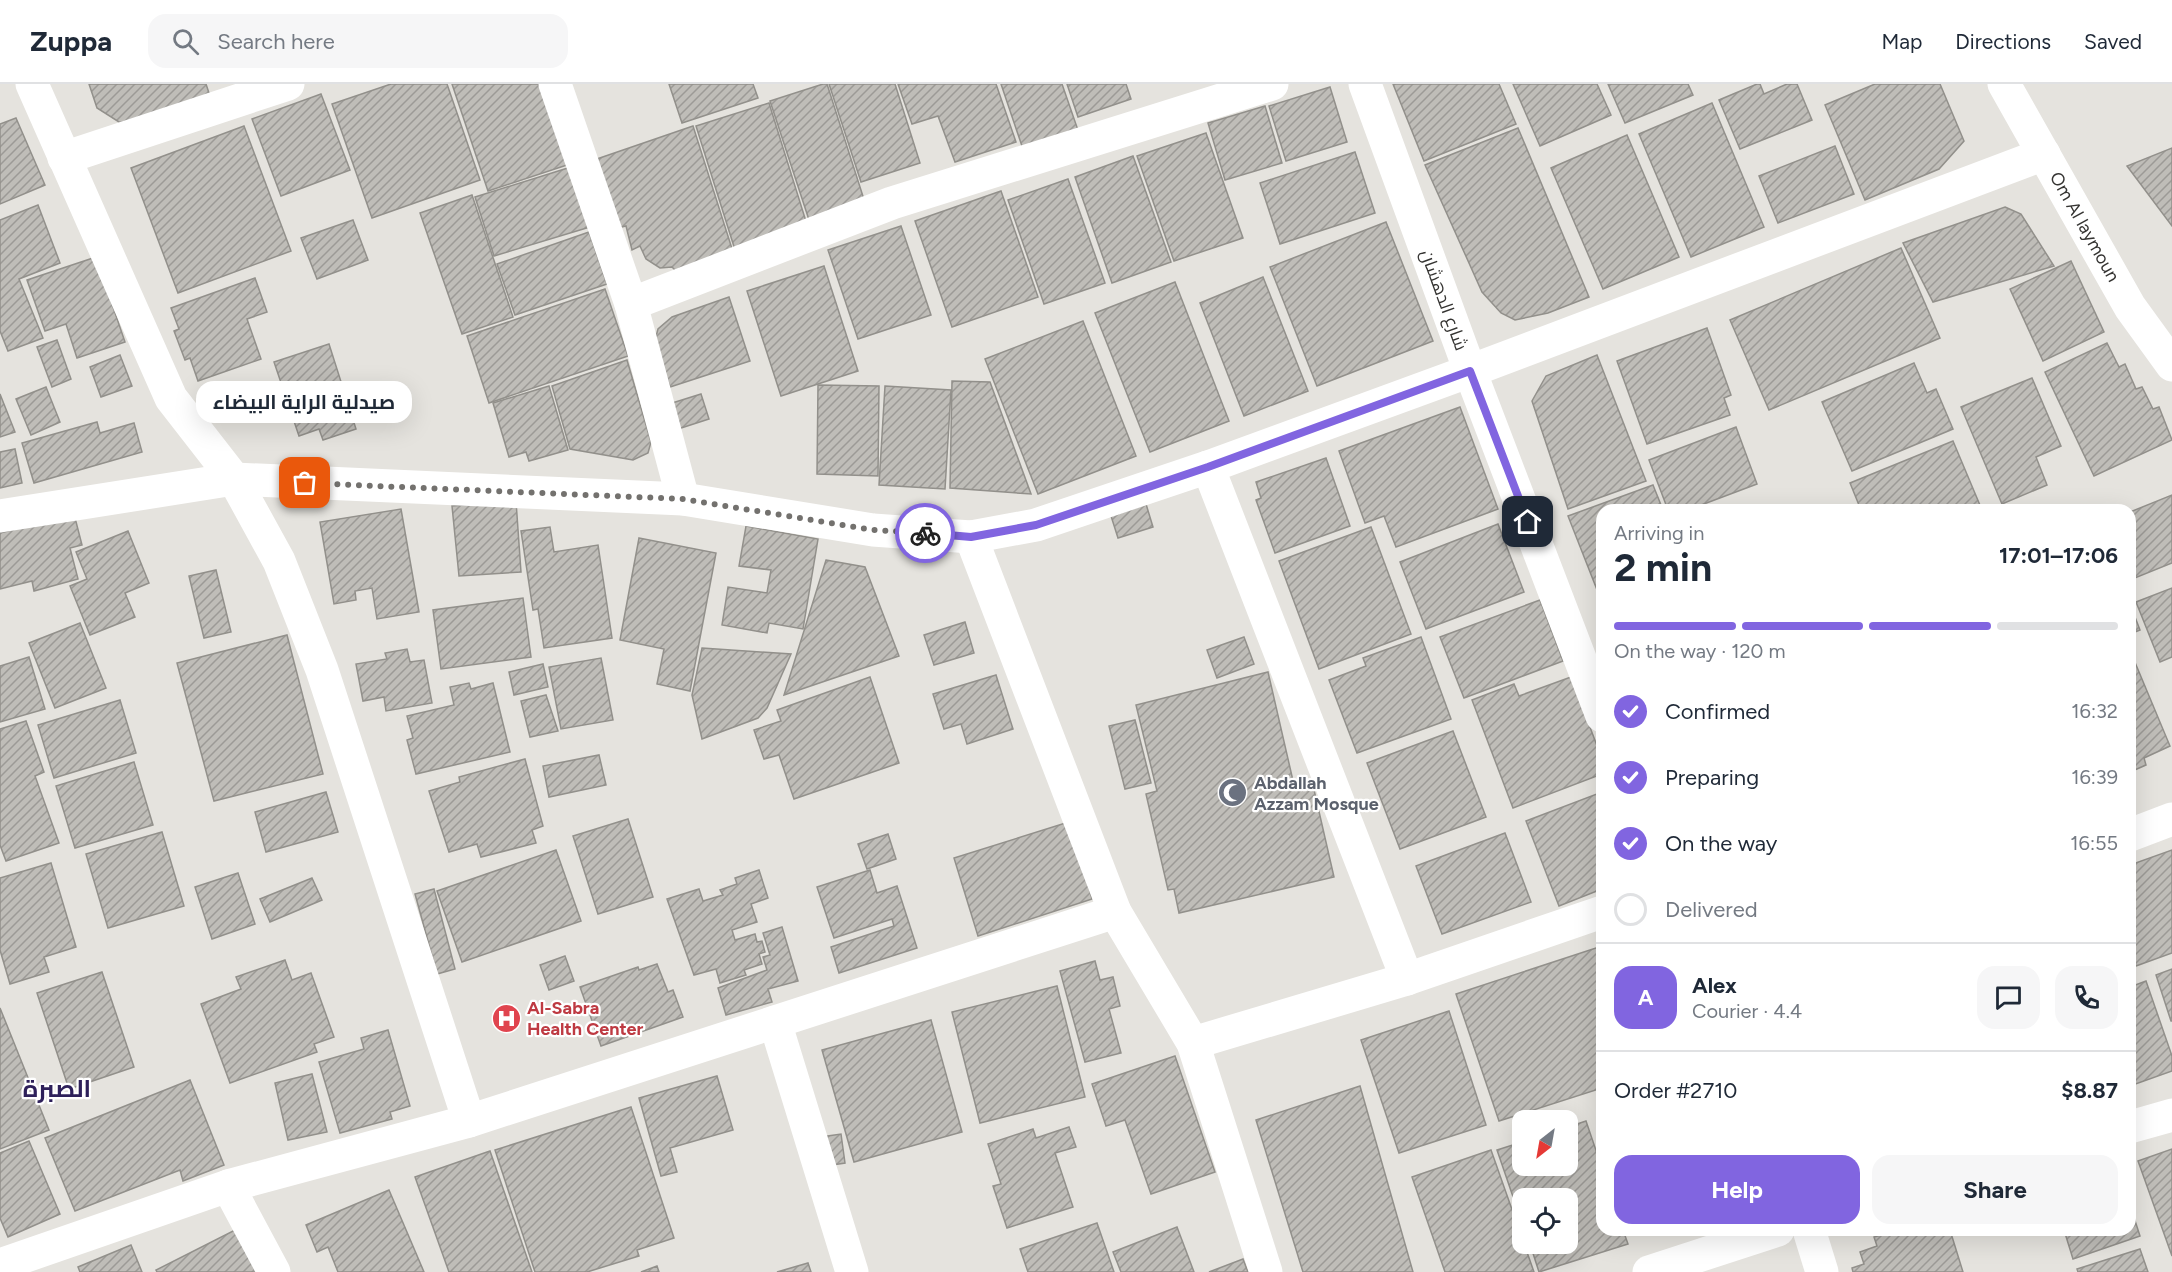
<!DOCTYPE html>
<meta charset="utf-8">
<style>
:root{--surface:#fff;--page:#f6f6f7;--text:#1f2937;--muted:#747a83;--line:#e0e1e3;--accent:#8165e0}
body{margin:0;font-family:Figtree,Cairo,sans-serif;background:var(--page);color:var(--text);height:100vh;display:flex;flex-direction:column;font-size:22px;white-space:nowrap}
*{box-sizing:border-box;margin:0}
p{font-size:20px;color:var(--muted)}
.icon{flex:none;width:33px;height:33px;fill:none;stroke:currentColor;stroke-width:2;stroke-linecap:round;stroke-linejoin:round}
.map{position:relative;flex:1;overflow:hidden}
.side{position:absolute;left:1596px;top:420px;width:540px;height:732px;display:flex;flex-direction:column;background:var(--surface);border-radius:18px;box-shadow:0 6px 24px #0002}
.side>*{flex:none}
.needle{width:39px;rotate:211deg}
.controls{position:absolute;left:1512px;top:1026px;display:grid;gap:12px}
.controls a{display:grid;place-items:center;width:66px;height:66px;border-radius:12px;background:var(--surface);box-shadow:0 6px 24px #0002;font-size:30px}
.pin{position:absolute;display:grid;place-items:center;width:51px;height:51px;color:#fff;margin:-26px;border-radius:12px;box-shadow:0 3px 9px #0006}
.courier{position:absolute;display:grid;place-items:center;width:60px;height:60px;margin:-30px;border:4px solid #8165e0;border-radius:50%;background:#fff;color:#222;box-shadow:0 2px 8px #0007}
.bubble{position:absolute;height:42px;border-radius:18px;background:var(--surface);box-shadow:0 6px 24px #0002;font-size:20px;font-weight:700;line-height:42px;text-align:center}
.head em{font-style:normal;font-weight:700}
.head div{display:flex;flex-direction:column-reverse}
.head{display:flex;align-items:center;justify-content:space-between;height:102px;padding:0 18px}
h1{font-size:39px;font-weight:700;line-height:45px}
.bar{display:grid;grid-template-columns:repeat(4,1fr);gap:9px 6px;align-content:center;height:72px;padding:0 18px}
.bar i{height:8px;border-radius:4px;background:var(--line)}
.bar .active{background:var(--accent)}
.bar p{grid-column:span 4}
.line{display:flex;align-items:center;gap:15px;padding:0 18px;border-top:2px solid var(--line)}
.line div{flex:1}
.round{display:grid;place-items:center;flex:none;width:63px;height:63px;border-radius:18px;background:var(--page)}
ol{padding:0 18px;list-style:none}
li{display:flex;align-items:center;gap:18px;height:66px}
li p{margin-inline-start:auto}
li .icon{padding:6px;border-radius:50%;background:var(--accent);color:#fff;stroke-width:4}
li:last-child{color:var(--muted)}
li i{width:33px;height:33px;border:3px solid var(--line);border-radius:50%}
.button{display:flex;gap:12px;margin-top:auto;padding:12px 18px}
.button a{flex:1;height:69px;border-radius:18px;background:var(--accent);color:#fff;font-size:24px;font-weight:700;line-height:69px;text-align:center}
.button a+a{background:var(--page);color:var(--text)}
header{display:flex;align-items:center;gap:36px;box-sizing:border-box;height:84px;padding:0 30px;background:var(--surface);border-bottom:2px solid var(--line)}
header strong{font-size:28px}
nav{display:flex;gap:33px;margin-inline-start:auto;font-size:21px}
.search{width:420px;height:54px;background:var(--page);display:flex;align-items:center;gap:15px;box-sizing:border-box;padding:0 21px;border-radius:18px;color:var(--muted);font-size:22px}
.map>svg:first-child{display:block}
.building{fill:url(#building-hatch);stroke:#92908b;stroke-width:1.5}
.lines{fill:none;stroke-linecap:round;stroke-linejoin:round}
.street{stroke:#fff;stroke-width:33}
.done{stroke:#73716e;stroke-width:6;stroke-dasharray:0 10.8}
.route{stroke:#8165e0;stroke-width:8}
.labels{text-anchor:middle;dominant-baseline:central;stroke-width:4.5;stroke-linejoin:round;paint-order:stroke}
.street-label{font-size:18px;fill:#353432;stroke:#fff}
.worship-label{font-size:18px;font-weight:bold;fill:#5b616d;stroke:#fff;text-anchor:start}
.health-label{font-size:18px;font-weight:bold;fill:#be3a42;stroke:#fff;text-anchor:start}
.district-label{font-size:24px;font-weight:bold;fill:#2e205a;stroke:#fff}
</style>
<header>
<strong>Zuppa</strong>
<div class="search"><svg class="icon" aria-label="search" viewBox="0 0 24 24"><circle cx="10" cy="10" r="6"/><path d="M15 15l6 6"/></svg>Search here</div>
<nav><a>Map</a><a>Directions</a><a>Saved</a></nav>
</header>
<div class="map">
<svg width="2172" height="1188" viewBox="0 0 2172 1188">
<defs>
<pattern id="building-hatch" width="6" height="6" patternUnits="userSpaceOnUse" patternTransform="scale(1.5)"><rect width="6" height="6" fill="#bfbdb8"/><path d="M-1 1l2-2M0 6l6-6M5 7l2-2" fill="none" stroke="#9c9a96"/></pattern>
</defs>
<rect width="100%" height="100%" fill="#e5e3de"/>
<g class="building">
<polygon points="89,0 206,0 210,12 138,39 119,38 97,24"/>
<polygon points="391,0 447,0 480,96 372,134 332,20"/>
<polygon points="452,0 543,0 570,80 488,107"/>
<polygon points="669,0 753,0 758,14 682,39"/>
<polygon points="823,0 827,0 868,128 812,145 770,17"/>
<polygon points="829,0 895,0 920,79 861,98"/>
<polygon points="898,0 996,0 1016,58 955,78 938,32 912,40"/>
<polygon points="1001,0 1062,0 1080,52 1025,71"/>
<polygon points="1067,0 1126,0 1131,15 1078,33"/>
<polygon points="1393,0 1499,0 1516,40 1424,77"/>
<polygon points="1513,0 1597,0 1611,31 1540,62"/>
<polygon points="1608,0 1688,0 1693,11 1625,39"/>
<polygon points="1757,0 1760,0 1764,10 1787,0 1797,0 1812,36 1740,65 1719,16"/>
<polygon points="1875,0 1940,0 1964,57 1939,85 1865,116 1825,21"/>
<polygon points="1330,3 1347,58 1286,77 1269,22"/>
<polygon points="321,10 350,86 281,112 252,35"/>
<polygon points="769,19 809,147 736,169 696,42"/>
<polygon points="1712,19 1764,143 1691,173 1639,50"/>
<polygon points="1265,22 1282,79 1225,96 1208,39"/>
<polygon points="16,34 45,101 0,120 0,40"/>
<polygon points="244,42 291,167 178,209 131,84"/>
<polygon points="693,42 734,171 678,189 672,183 660,184 646,175 640,162 632,166 626,142 608,146 588,78"/>
<polygon points="1518,44 1589,213 1548,229 1515,236 1501,229 1482,208 1425,81"/>
<polygon points="1206,49 1243,154 1174,177 1137,72"/>
<polygon points="1627,51 1679,173 1603,205 1551,84"/>
<polygon points="1835,62 1854,110 1778,139 1759,92"/>
<polygon points="2172,64 2172,142 2127,82"/>
<polygon points="1355,68 1375,129 1280,160 1260,99"/>
<polygon points="1133,72 1171,178 1112,199 1075,93"/>
<polygon points="571,83 590,143 494,172 475,113"/>
<polygon points="1068,95 1105,199 1044,220 1008,116"/>
<polygon points="1001,107 1038,213 952,243 915,137"/>
<polygon points="472,111 513,233 462,250 420,129"/>
<polygon points="38,121 60,179 19,195 43,254 8,267 0,247 0,136"/>
<polygon points="2005,123 2021,130 2054,182 1933,218 1903,159"/>
<polygon points="353,136 368,176 317,195 301,154"/>
<polygon points="1386,138 1433,257 1317,302 1270,183"/>
<polygon points="901,142 931,231 858,255 828,166"/>
<polygon points="589,148 607,200 515,231 497,180"/>
<polygon points="1901,164 1940,254 1769,326 1730,236"/>
<polygon points="96,173 125,258 77,274 66,240 45,247 27,196"/>
<polygon points="2071,177 2104,248 2043,277 2010,205"/>
<polygon points="824,182 858,287 781,312 747,207"/>
<polygon points="1263,193 1308,307 1244,332 1200,219"/>
<polygon points="255,194 267,228 247,235 261,275 198,297 190,274 185,276 174,247 179,245 171,224"/>
<polygon points="1175,198 1229,337 1150,368 1095,229"/>
<polygon points="605,205 628,272 489,319 467,252"/>
<polygon points="729,213 750,277 670,303 654,260 658,245 672,233"/>
<polygon points="1083,237 1136,372 1038,410 985,275"/>
<polygon points="1707,244 1731,311 1724,314 1730,331 1647,360 1617,277"/>
<polygon points="57,256 71,295 52,303 37,263"/>
<polygon points="2107,259 2119,283 2125,280 2136,305 2142,303 2153,325 2159,323 2172,356 2094,392 2045,288"/>
<polygon points="329,260 356,345 323,356 319,345 299,352 274,278"/>
<polygon points="120,271 132,302 101,313 90,283"/>
<polygon points="1597,271 1646,397 1568,425 1532,317 1546,292"/>
<polygon points="627,276 651,358 648,369 633,376 570,365 552,302"/>
<polygon points="1914,279 1927,309 1936,305 1953,345 1852,387 1822,318"/>
<polygon points="2032,294 2061,362 2036,373 2047,401 2002,420 1961,323"/>
<polygon points="952,297 990,298 1031,410 950,404"/>
<polygon points="818,301 879,302 878,392 817,390"/>
<polygon points="549,302 568,366 529,377 526,368 509,373 493,319"/>
<polygon points="885,302 951,306 945,405 879,401"/>
<polygon points="46,303 60,338 31,351 16,315"/>
<polygon points="0,310 15,348 0,353"/>
<polygon points="701,310 709,335 678,345 669,320"/>
<polygon points="1460,323 1498,425 1396,463 1384,432 1365,439 1339,367"/>
<polygon points="97,338 100,349 134,339 142,368 34,399 22,359"/>
<polygon points="1736,343 1757,400 1688,426 1668,426 1649,376"/>
<polygon points="1953,357 1982,426 1861,426 1850,399"/>
<polygon points="15,365 22,399 0,404 0,368"/>
<polygon points="1326,374 1350,442 1275,469 1256,416 1261,414 1256,398"/>
<polygon points="1653,401 1663,426 1602,426 1601,516 1568,432"/>
<polygon points="2172,411 2172,479 2130,496 2130,428"/>
<polygon points="516,417 521,488 459,492 452,422"/>
<polygon points="1146,420 1153,443 1118,454 1111,432"/>
<polygon points="401,425 419,528 377,535 372,504 355,507 356,516 334,520 320,438"/>
<polygon points="74,430 82,461 70,464 78,495 34,507 32,497 0,505 0,449"/>
<polygon points="1498,440 1524,508 1426,545 1400,478"/>
<polygon points="746,442 818,455 803,545 769,539 767,549 722,541 728,503 767,509 771,486 739,482"/>
<polygon points="550,443 554,468 598,461 612,554 544,564 538,525 533,526 521,447"/>
<polygon points="1371,443 1411,550 1319,585 1279,477"/>
<polygon points="128,447 149,499 125,509 135,533 90,551 70,502 87,495 76,468"/>
<polygon points="639,454 716,469 690,607 657,600 664,565 620,556"/>
<polygon points="826,476 865,483 899,572 784,611"/>
<polygon points="216,486 231,548 204,554 189,492"/>
<polygon points="2172,504 2172,573 2160,578 2136,518"/>
<polygon points="523,514 531,573 441,585 433,526"/>
<polygon points="1540,516 1563,577 1464,614 1440,553"/>
<polygon points="2130,520 2140,546 2130,550"/>
<polygon points="965,538 974,569 934,581 924,551"/>
<polygon points="80,539 106,604 55,624 29,559"/>
<polygon points="287,551 323,690 214,717 177,579"/>
<polygon points="1244,553 1254,580 1217,594 1207,566"/>
<polygon points="1421,553 1451,635 1357,669 1329,596 1366,582 1363,574"/>
<polygon points="702,564 791,570 767,624 758,634 702,655 692,611"/>
<polygon points="407,565 410,578 424,576 432,619 386,627 384,613 363,617 356,580 387,575 385,569"/>
<polygon points="29,573 45,625 0,638 0,582"/>
<polygon points="601,574 613,636 561,645 549,583"/>
<polygon points="2134,576 2170,662 2144,674 2146,681 2130,688 2130,578"/>
<polygon points="543,580 548,603 514,611 509,588"/>
<polygon points="1268,588 1294,701 1312,697 1334,793 1179,829 1174,805 1168,806 1146,710 1157,707 1136,621"/>
<polygon points="996,591 1013,645 967,660 961,640 944,645 933,610"/>
<polygon points="870,593 899,679 794,715 779,671 764,675 754,646 781,637 777,626"/>
<polygon points="1571,593 1602,675 1602,690 1513,724 1472,616 1514,600 1519,612"/>
<polygon points="469,599 471,605 493,599 510,668 416,690 407,656 413,654 407,632 454,621 450,603"/>
<polygon points="546,611 558,647 530,653 521,617"/>
<polygon points="120,616 136,669 54,694 38,641"/>
<polygon points="1135,636 1151,699 1125,705 1109,642"/>
<polygon points="26,637 44,688 35,692 59,759 6,777 0,761 0,645"/>
<polygon points="1453,647 1486,733 1400,765 1367,679"/>
<polygon points="599,671 606,701 549,713 543,682"/>
<polygon points="525,675 543,742 532,746 536,759 481,773 477,760 449,768 429,707 460,698 459,693"/>
<polygon points="134,678 153,741 75,764 56,702"/>
<polygon points="326,708 338,748 266,768 255,728"/>
<polygon points="1602,708 1602,805 1559,822 1526,737"/>
<polygon points="628,735 653,813 598,830 573,752"/>
<polygon points="1072,737 1092,815 978,852 954,774"/>
<polygon points="162,748 184,822 108,844 86,770"/>
<polygon points="1505,749 1531,818 1442,850 1416,782"/>
<polygon points="888,750 896,775 867,785 858,760"/>
<polygon points="556,766 581,837 462,878 437,807"/>
<polygon points="2172,766 2172,869 2136,882 2130,865 2130,781"/>
<polygon points="51,779 76,863 44,873 49,888 10,900 0,866 0,794"/>
<polygon points="759,786 768,814 751,820 757,838 732,846 735,856 755,850 757,858 762,857 765,868 759,870 762,880 744,886 746,891 720,899 716,885 694,891 667,815 699,805 703,817 723,811 720,806 737,800 735,794"/>
<polygon points="870,786 877,809 897,802 917,864 839,889 831,863 894,842 892,835 834,854 817,803"/>
<polygon points="238,789 255,840 212,855 195,803"/>
<polygon points="312,794 322,816 270,838 260,815"/>
<polygon points="434,805 455,885 437,890 415,810"/>
<polygon points="782,843 798,897 768,905 772,918 726,931 718,904 767,886 763,873 770,871 763,849"/>
<polygon points="1602,862 1602,1004 1499,1037 1456,910"/>
<polygon points="565,872 574,897 549,906 540,881"/>
<polygon points="285,876 292,896 311,889 334,953 314,960 317,968 230,999 201,920 241,905 236,893"/>
<polygon points="1095,877 1100,896 1113,893 1120,922 1109,925 1121,969 1085,978 1060,887"/>
<polygon points="657,880 668,908 673,906 683,933 601,962 580,903 638,883 639,886"/>
<polygon points="2172,885 2172,937 2171,937 2156,891"/>
<polygon points="102,888 134,983 69,1005 37,909"/>
<polygon points="2146,897 2172,972 2172,987 2130,1002 2130,903"/>
<polygon points="1057,902 1085,1013 980,1039 952,928"/>
<polygon points="0,924 49,1046 0,1065"/>
<polygon points="1449,927 1486,1041 1399,1069 1361,956"/>
<polygon points="931,936 962,1048 854,1078 822,966"/>
<polygon points="388,946 410,1022 390,1028 392,1035 340,1049 319,978 364,965 361,954"/>
<polygon points="1175,972 1215,1088 1151,1110 1125,1036 1106,1042 1092,1000"/>
<polygon points="312,990 327,1048 288,1056 275,999"/>
<polygon points="717,992 733,1046 670,1064 677,1088 661,1092 639,1014"/>
<polygon points="190,996 224,1081 183,1097 180,1086 75,1127 45,1054"/>
<polygon points="1360,1002 1413,1188 1303,1188 1256,1036"/>
<polygon points="631,1023 674,1154 637,1166 639,1172 587,1188 535,1188 495,1066"/>
<polygon points="1586,1037 1602,1084 1602,1146 1623,1146 1628,1160 1539,1188 1530,1160 1568,1160 1568,1114 1522,1114 1522,1139 1497,1066 1522,1058 1522,1082 1568,1082 1568,1043"/>
<polygon points="1069,1043 1076,1063 1055,1069 1073,1123 1007,1144 993,1102 1001,1100 988,1060 1033,1045 1036,1054"/>
<polygon points="841,1050 845,1079 826,1082 821,1053"/>
<polygon points="29,1057 60,1130 8,1153 0,1134 0,1069"/>
<polygon points="2172,1065 2172,1172 2138,1077"/>
<polygon points="1491,1066 1534,1188 1445,1188 1412,1093"/>
<polygon points="490,1067 532,1188 449,1188 415,1093"/>
<polygon points="389,1106 424,1188 338,1188 328,1163 317,1168 306,1141"/>
<polygon points="2130,1121 2140,1152 2073,1175 2064,1146 2130,1146"/>
<polygon points="1097,1139 1114,1188 1028,1188 1020,1165"/>
<polygon points="241,1143 264,1188 157,1188 156,1186"/>
<polygon points="1177,1143 1194,1188 1121,1188 1113,1168"/>
<polygon points="1898,1146 1950,1146 1963,1188 1853,1188 1852,1184 1864,1180 1860,1168 1877,1162 1874,1153"/>
<polygon points="131,1161 142,1188 80,1188 78,1183"/>
<polygon points="2140,1165 2148,1188 2078,1188 2077,1185"/>
<polygon points="1243,1175 1248,1188 1209,1188"/>
<polygon points="808,1179 811,1188 777,1188"/>
<polygon points="657,1182 659,1188 641,1188"/>
</g>
<g class="lines">
<g class="street">
<polyline points="32,0 171,314 234,395 279,477 322,586 469,1037"/>
<polyline points="555,0 631,220 683,415"/>
<polyline points="1365,0 1470,287 1602,632"/>
<path id="s1" d="M2004 0 2130 223 2172 281"/>
<polyline points="64,74 288,0"/>
<polyline points="631,220 892,119 1272,0"/>
<polyline points="1208,383 1407,895"/>
<polyline points="0,432 234,395 683,415 873,446 971,453 1036,441 1208,383 1470,287 2044,70"/>
<polyline points="971,453 1115,828 1193,959 1266,1188"/>
<polyline points="2130,751 2172,735"/>
<polyline points="775,938 852,1188"/>
<polyline points="1193,959 1407,895 1602,828"/>
<polyline points="2130,1043 2172,1031"/>
<polyline points="228,1102 274,1188"/>
<polyline points="1809,1146 1822,1188"/>
<polyline points="0,1181 228,1102 469,1037 1115,828"/>
<polyline points="1649,1188 1778,1146"/>
</g>
</g>
<g class="lines">
<polyline class="done" points="305,399 683,415 873,446 925,449"/>
<polyline class="route" points="925,449 971,453 1036,441 1208,383 1470,287 1528,438"/>
</g>
<defs>
<symbol id="mosque-disc" viewBox="-11 -11 22 22"><circle r="9.5" fill="#6b7280" stroke="#fff"/><path d="M3.5-4.9A6 6 0 1 0 3.5 4.9A5 5 0 1 1 3.5-4.9Z" fill="#fff"/></symbol>
<symbol id="hospital-disc" viewBox="-11 -11 22 22"><circle r="9.5" fill="#e0444e" stroke="#fff"/><path d="M-5-5h3v3.5h4V-5h3V5h-3V1.5h-4V5h-3Z" fill="#fff"/></symbol>
</defs>
<g fill-rule="evenodd">
<use href="#mosque-disc" x="1216" y="692" width="33" height="33"/>
<use href="#hospital-disc" x="490" y="918" width="33" height="33"/>
</g>
<g class="labels">
<g class="street-label">
<text stroke="none"><textPath href="#s1" startOffset="164">Om Al laymoun</textPath></text>
<text transform="translate(1444 216) rotate(70)">شارع الدهشان</text>
</g>
<g class="worship-label">
<text x="1254" y="699">Abdallah<tspan x="1254" dy="21">Azzam Mosque</tspan></text>
</g>
<g class="health-label">
<text x="527" y="924">Al-Sabra<tspan x="527" dy="21">Health Center</tspan></text>
</g>
<g class="district-label">
<text x="57" y="1004">الصبرة</text>
</g>
</g>
</svg>
<div class="controls">
<a><svg class="needle" viewBox="-14 -14 28 28"><path d="M0-13l5 13h-10z" fill="#e53935"/><path d="M0 13l5-13h-10z" fill="#747a83"/></svg></a>
<a><svg class="icon" aria-label="locate" viewBox="0 0 24 24"><circle cx="12" cy="12" r="6"/><path d="M12 2v4M12 18v4M2 12h4M18 12h4"/></svg></a>
</div>
<div class="pin" style="left:305px;top:399px;background:#ea580c"><svg class="icon" aria-label="bag" viewBox="0 0 24 24"><path d="M5 8h14l-1 12H6zM9 8a3 3 0 0 1 6 0"/></svg></div>
<div class="pin" style="left:1528px;top:438px;background:#1f2937"><svg class="icon" aria-label="home" viewBox="0 0 24 24"><path d="M3 11l9-7 9 7M6 9v11h12V9"/></svg></div>
<div class="courier" style="left:925px;top:449px"><svg class="icon" aria-label="bike" viewBox="0 0 24 24"><circle cx="6" cy="16" r="4"/><circle cx="18" cy="16" r="4"/><path d="M6 16l4-8h5l3 8M10 8l3 8H6M13 5h3"/></svg></div>
<div class="bubble" style="left:196px;top:297px;width:216px">صيدلية الراية البيضاء</div>
<section class="side">
<div class="head"><div><h1>2 min</h1><p>Arriving in</p></div><em>17:01–17:06</em></div>
<div class="bar"><i class="active"></i><i class="active"></i><i class="active"></i><i></i><p>On the way · 120 m</p></div>
<ol>
<li><svg class="icon" aria-label="check" viewBox="0 0 24 24"><path d="M5 12l5 5 9-10"/></svg>Confirmed<p>16:32</p></li>
<li><svg class="icon" aria-label="check" viewBox="0 0 24 24"><path d="M5 12l5 5 9-10"/></svg>Preparing<p>16:39</p></li>
<li><svg class="icon" aria-label="check" viewBox="0 0 24 24"><path d="M5 12l5 5 9-10"/></svg>On the way<p>16:55</p></li>
<li><i></i>Delivered</li>
</ol>
<div class="line" style="height:108px"><b class="round" style="background:var(--accent);color:#fff">A</b><div><b>Alex</b><p>Courier · 4.4</p></div><a class="round"><svg class="icon" aria-label="chat" viewBox="0 0 24 24"><path d="M4 5h16v11H9l-5 4z"/></svg></a><a class="round"><svg class="icon" aria-label="phone" viewBox="0 0 24 24"><path d="M5 4h4l2 5-3 2q2 4 5 5l2-3 5 2v4C11 20 4 13 5 4z"/></svg></a></div>
<div class="line" style="height:78px"><div>Order #2710</div><b>$8.87</b></div>
<div class="button"><a>Help</a><a>Share</a></div>
</section>
</div>
